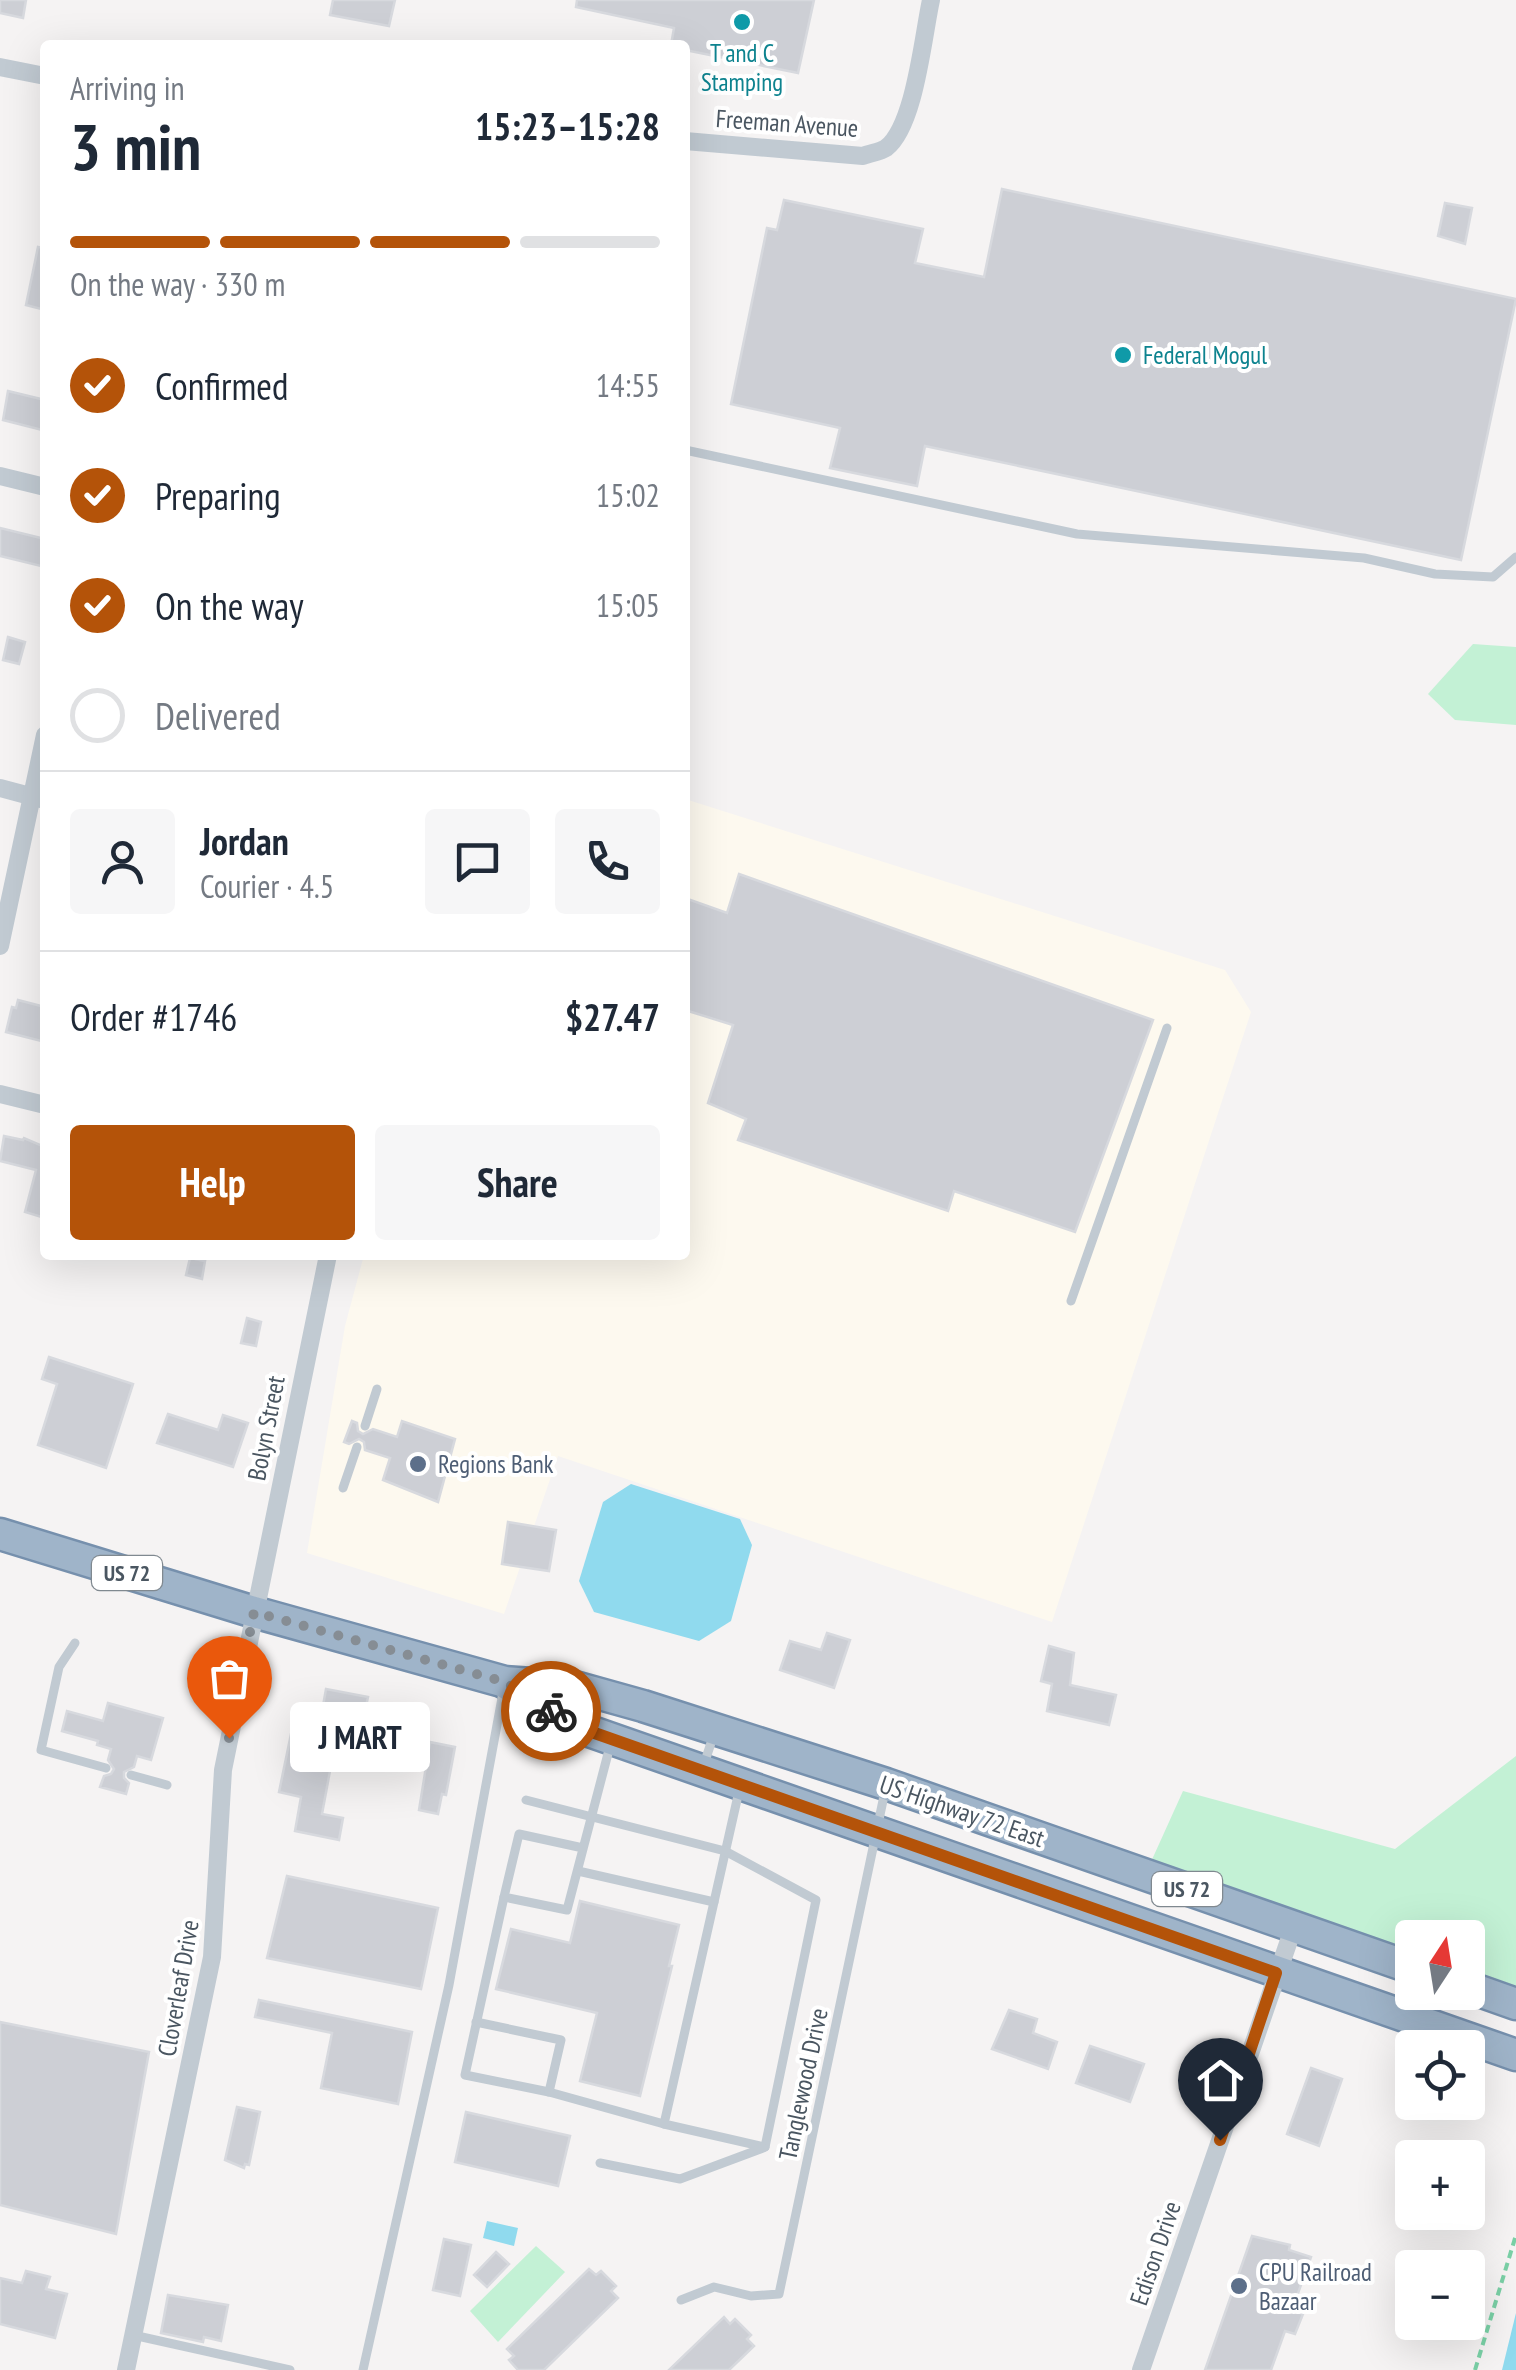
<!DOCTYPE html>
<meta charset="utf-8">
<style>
:root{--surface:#fff;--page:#f6f6f7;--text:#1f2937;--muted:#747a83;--line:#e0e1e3;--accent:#b45309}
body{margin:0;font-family:"PT Sans Narrow",sans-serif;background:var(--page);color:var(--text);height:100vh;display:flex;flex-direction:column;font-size:38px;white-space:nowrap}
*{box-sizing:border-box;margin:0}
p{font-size:32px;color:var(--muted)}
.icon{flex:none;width:55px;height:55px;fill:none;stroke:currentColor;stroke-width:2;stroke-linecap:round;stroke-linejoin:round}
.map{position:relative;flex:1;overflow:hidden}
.drawer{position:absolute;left:40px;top:40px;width:650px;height:1220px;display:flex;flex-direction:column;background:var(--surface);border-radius:10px;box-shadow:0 10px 40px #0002}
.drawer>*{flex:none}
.needle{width:65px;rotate:12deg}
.tools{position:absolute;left:1395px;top:1920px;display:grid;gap:20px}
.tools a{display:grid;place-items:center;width:90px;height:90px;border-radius:10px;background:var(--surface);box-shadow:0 10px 40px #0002;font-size:50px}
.pin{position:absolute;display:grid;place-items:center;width:85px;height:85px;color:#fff;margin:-102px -42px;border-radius:50% 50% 50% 0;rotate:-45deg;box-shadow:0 0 10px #0007}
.pin .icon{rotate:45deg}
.courier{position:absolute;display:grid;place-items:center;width:100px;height:100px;margin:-50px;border:8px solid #b45309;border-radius:50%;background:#fff;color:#222;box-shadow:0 2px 12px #0007}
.bubble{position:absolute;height:70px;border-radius:10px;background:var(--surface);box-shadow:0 10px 40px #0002;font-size:32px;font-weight:800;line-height:70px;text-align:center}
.overview em{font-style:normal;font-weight:800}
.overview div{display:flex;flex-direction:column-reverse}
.overview{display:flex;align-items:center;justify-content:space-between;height:170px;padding:0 30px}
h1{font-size:65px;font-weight:800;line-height:75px}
.bar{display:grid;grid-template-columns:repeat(4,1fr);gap:15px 10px;align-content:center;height:120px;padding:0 30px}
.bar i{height:12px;border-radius:8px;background:var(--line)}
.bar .active{background:var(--accent)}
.bar p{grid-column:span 4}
.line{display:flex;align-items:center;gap:25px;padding:0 30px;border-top:2px solid var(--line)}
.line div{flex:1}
.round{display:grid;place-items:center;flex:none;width:105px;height:105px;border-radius:10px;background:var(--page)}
ol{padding:0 30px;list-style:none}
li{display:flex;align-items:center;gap:30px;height:110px}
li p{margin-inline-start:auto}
li .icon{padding:10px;border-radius:50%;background:var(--accent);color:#fff;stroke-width:4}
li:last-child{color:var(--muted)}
li i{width:55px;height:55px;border:5px solid var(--line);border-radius:50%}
.cta{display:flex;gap:20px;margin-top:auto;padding:20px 30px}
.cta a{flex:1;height:115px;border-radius:10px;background:var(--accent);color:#fff;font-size:40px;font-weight:800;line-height:115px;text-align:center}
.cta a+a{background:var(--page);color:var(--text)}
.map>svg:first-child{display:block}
.commercial{fill:#fdf9ef}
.green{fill:#c3f1d5}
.water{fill:#90daee}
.building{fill:#cdcfd5;stroke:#d7d9de;stroke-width:2.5}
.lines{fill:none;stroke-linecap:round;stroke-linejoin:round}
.trunk-casing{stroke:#7690ad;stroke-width:35}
.path{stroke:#7ad0a6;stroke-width:4;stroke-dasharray:8 5;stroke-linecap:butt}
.service{stroke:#c1cad2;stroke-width:9}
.minor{stroke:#c1cad2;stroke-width:18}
.trunk{stroke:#9fb4c9;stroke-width:30}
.done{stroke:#868d94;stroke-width:10;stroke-dasharray:0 18}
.route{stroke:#b45309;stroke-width:12}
.culture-dot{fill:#0f9aa8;stroke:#fff;stroke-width:4}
.service-dot{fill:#5c6f8a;stroke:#fff;stroke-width:4}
.labels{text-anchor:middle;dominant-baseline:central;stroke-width:8;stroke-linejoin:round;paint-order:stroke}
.shield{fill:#fff;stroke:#808990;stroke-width:2.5}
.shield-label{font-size:22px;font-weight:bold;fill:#4a5661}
.culture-label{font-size:25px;fill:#0d838f;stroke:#fff}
.street-label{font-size:25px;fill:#4a5661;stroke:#fff}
.service-label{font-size:25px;fill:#4e5e75;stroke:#fff;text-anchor:start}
</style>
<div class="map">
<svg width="1516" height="2370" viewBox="0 0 1516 2370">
<rect width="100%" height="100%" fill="#f5f3f3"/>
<polygon class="commercial" points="685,799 1225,970 1251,1012 1052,1622 558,1456 504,1614 307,1553 345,1326 364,1255 685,1255"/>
<g class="green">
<polygon points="1473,644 1516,647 1516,725 1455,720 1428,694"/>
<polygon points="1516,1756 1516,1993 1468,1975 1468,1938 1412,1938 1412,1956 1150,1864 1183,1791 1395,1849"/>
<polygon points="536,2246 565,2272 498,2342 470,2311"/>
</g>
<g class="water">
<polygon points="631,1484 740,1519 752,1545 731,1621 699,1641 594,1612 579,1581 603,1502"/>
<polygon points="487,2221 518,2228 514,2246 483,2238"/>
<polygon points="1516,2313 1516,2370 1502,2370"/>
</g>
<g class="building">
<polygon points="0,0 26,0 23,18 0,13"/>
<polygon points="333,0 395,0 389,26 330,15"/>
<polygon points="577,0 814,0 798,73 685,50 685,45 671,45 674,28 576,7"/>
<polygon points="1002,189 1516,299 1461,560 925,446 917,486 830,468 840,428 731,404 767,228 777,230 784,200 923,229 915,263 984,277"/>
<polygon points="1445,203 1472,208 1465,244 1438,236"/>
<polygon points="38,247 45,248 45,310 26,305"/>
<polygon points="8,391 45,400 42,430 3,420"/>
<polygon points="0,528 45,539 45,567 0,556"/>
<polygon points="8,637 25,642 19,664 3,660"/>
<polygon points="739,874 1153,1020 1075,1232 954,1191 948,1211 738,1140 746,1119 708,1103 733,1025 685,1010 685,898 727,913"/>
<polygon points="18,1000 45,1007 45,1042 6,1032 12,1007 16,1008"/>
<polygon points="4,1136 23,1140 24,1138 45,1147 45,1218 25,1212 36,1170 0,1161"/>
<polygon points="190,1258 205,1261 202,1279 186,1275"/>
<polygon points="247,1318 261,1322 256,1346 241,1343"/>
<polygon points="49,1357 133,1384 106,1468 38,1445 57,1384 42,1379"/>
<polygon points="168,1414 218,1430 223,1415 248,1423 233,1467 157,1443"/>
<polygon points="352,1421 357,1423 358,1431 363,1434 373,1429 397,1437 402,1421 455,1439 438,1502 383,1480 390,1458 365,1450 364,1442 359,1439 349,1444 344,1442"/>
<polygon points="508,1522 556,1530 549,1571 502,1564"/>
<polygon points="827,1633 850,1640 834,1688 780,1670 790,1641 821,1650"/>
<polygon points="1049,1646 1074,1653 1070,1685 1116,1695 1109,1725 1047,1711 1052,1684 1041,1681"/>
<polygon points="326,1689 368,1697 357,1750 335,1744 322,1814 343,1818 339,1840 295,1831 301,1797 279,1792 291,1734 317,1740"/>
<polygon points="108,1703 163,1718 151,1760 137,1756 134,1767 124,1772 124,1778 129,1783 126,1794 100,1787 104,1776 111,1774 114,1769 108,1760 111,1749 97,1745 98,1741 62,1731 67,1711 103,1721"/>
<polygon points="430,1742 455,1747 446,1795 442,1794 438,1814 419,1810"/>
<polygon points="287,1876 438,1908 421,1989 267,1958"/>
<polygon points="580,1901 679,1925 669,1966 672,1966 640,2096 580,2081 597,2013 496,1989 511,1929 570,1943"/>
<polygon points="259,2000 412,2032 398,2104 321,2088 332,2033 255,2017"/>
<polygon points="1009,2010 1037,2019 1033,2033 1057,2042 1048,2069 992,2049"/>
<polygon points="0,2022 149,2052 116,2234 0,2205"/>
<polygon points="1090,2046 1144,2064 1130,2102 1076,2083"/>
<polygon points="1311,2068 1342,2079 1319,2146 1287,2134"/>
<polygon points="237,2107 260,2112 249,2165 245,2164 244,2168 225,2160"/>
<polygon points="466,2112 570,2136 558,2186 455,2162"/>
<polygon points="1252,2236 1290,2245 1289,2250 1311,2257 1292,2310 1303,2314 1295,2334 1285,2331 1271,2370 1205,2370"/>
<polygon points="444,2239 471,2245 460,2296 433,2290"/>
<polygon points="496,2252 509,2264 487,2287 474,2275"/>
<polygon points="589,2269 596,2275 601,2271 616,2286 611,2291 618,2298 544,2370 518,2370 509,2360 514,2356 507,2349"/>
<polygon points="26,2271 50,2277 46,2289 67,2294 55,2338 0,2324 0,2278 22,2283"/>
<polygon points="168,2295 228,2305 221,2341 204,2337 203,2342 161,2333"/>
<polygon points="724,2317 730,2324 735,2319 751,2335 747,2339 754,2346 729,2370 669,2370"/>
</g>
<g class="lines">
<defs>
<g id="trunk">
<polyline points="0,1534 254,1612 505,1682 575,1687 643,1706 886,1784 1412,1968"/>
<polyline points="507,1684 569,1724 1516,2055"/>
<polyline points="1468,1987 1516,2004"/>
</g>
</defs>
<use href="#trunk" class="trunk-casing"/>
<polyline class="path" points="1475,2370 1516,2235"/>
<g class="service">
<polyline points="685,450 1077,534 1364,558 1435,574 1493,577 1516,557"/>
<polyline points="1071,1301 1167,1028"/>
<polyline points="365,1426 377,1389"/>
<polyline points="343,1488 357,1447"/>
<polyline points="75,1643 59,1667 41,1750 106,1768"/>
<polyline points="703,1767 714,1734"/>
<polyline points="131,1775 167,1785"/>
<polyline points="739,1791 664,2124 765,2147"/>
<polyline points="526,1800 725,1851 816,1900 765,2147"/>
<polyline points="583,1848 519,1834 504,1897 567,1910 610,1746"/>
<polyline points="578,1871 714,1902"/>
<polyline points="504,1897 465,2075 549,2092 664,2124"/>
<polyline points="476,2022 561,2040 549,2092"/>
<polyline points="600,2163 680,2179 763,2148"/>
<polyline points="681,2300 714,2287 751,2296 779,2294 885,1791"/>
<polyline points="133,2335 290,2370"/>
<polyline points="363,2370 449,1985 504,1687"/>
</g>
<g class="minor">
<polyline points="0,67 45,76"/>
<path d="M685 141 863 156C870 153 880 152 886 148 915 126 923 36 931 0"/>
<polyline points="0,476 45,487"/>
<polyline points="0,788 45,800"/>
<polyline points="0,946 45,735"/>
<polyline points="0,1094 45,1105"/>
<polyline points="126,2370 212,1957 223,1770 328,1255"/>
<polyline points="1141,2370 1294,1926"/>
</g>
<use href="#trunk" class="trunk"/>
</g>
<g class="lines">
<polyline class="done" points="229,1738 254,1612 505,1682 551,1711"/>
<polyline class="route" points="551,1711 569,1724 1276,1973 1220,2140"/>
</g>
<g class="culture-dot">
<circle cx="742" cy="22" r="10"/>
<circle cx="1123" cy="355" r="10"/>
</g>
<g class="service-dot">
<circle cx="418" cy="1464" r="10"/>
<circle cx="1239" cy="2286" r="10"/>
</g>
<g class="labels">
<g class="shield">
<rect x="92" y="1556" width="70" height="34" rx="8"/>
<rect x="1152" y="1872" width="70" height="34" rx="8"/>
</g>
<g class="shield-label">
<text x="127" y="1573">US 72</text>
<text x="1187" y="1889">US 72</text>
</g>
<g class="culture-label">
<text x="742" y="53">T and C<tspan x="742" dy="29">Stamping</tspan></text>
<text x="1143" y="355" text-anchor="start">Federal Mogul</text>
</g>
<g class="street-label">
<text transform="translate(787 123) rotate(4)">Freeman Avenue</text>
<text transform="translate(266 1428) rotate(-79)">Bolyn Street</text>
<text transform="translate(962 1811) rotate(19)">US Highway 72 East</text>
<text transform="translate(178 1988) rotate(-80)">Cloverleaf Drive</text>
<text transform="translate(803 2084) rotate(-78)">Tanglewood Drive</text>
<text transform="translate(1155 2253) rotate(-71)">Edison Drive</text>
</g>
<g class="service-label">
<text x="438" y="1464">Regions Bank</text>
<text x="1259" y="2272">CPU Railroad<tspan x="1259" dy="29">Bazaar</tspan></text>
</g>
</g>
</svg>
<div class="tools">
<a><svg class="needle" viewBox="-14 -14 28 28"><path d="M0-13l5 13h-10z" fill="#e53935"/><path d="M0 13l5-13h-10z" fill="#747a83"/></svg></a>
<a><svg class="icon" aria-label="locate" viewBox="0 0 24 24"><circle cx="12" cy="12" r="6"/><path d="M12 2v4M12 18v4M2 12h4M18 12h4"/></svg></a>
<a>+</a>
<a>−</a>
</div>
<div class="pin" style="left:229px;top:1738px;background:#ea580c"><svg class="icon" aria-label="bag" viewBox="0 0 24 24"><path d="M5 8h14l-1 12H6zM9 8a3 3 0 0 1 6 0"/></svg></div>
<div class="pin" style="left:1220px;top:2140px;background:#1f2937"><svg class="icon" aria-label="home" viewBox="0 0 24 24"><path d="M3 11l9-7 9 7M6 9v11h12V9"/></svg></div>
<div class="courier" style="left:551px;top:1711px"><svg class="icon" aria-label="bike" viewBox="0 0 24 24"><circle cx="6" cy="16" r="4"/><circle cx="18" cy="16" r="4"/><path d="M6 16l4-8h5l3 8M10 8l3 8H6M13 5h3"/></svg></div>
<div class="bubble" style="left:290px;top:1702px;width:140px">J MART</div>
<section class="drawer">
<div class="overview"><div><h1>3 min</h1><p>Arriving in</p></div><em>15:23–15:28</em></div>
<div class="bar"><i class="active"></i><i class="active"></i><i class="active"></i><i></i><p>On the way · 330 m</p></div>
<ol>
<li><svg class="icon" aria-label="check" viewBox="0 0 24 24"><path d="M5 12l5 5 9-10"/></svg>Confirmed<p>14:55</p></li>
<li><svg class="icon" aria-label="check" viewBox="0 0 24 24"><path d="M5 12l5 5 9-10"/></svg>Preparing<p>15:02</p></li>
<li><svg class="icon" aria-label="check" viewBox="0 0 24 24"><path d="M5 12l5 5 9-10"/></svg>On the way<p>15:05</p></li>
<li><i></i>Delivered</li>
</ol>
<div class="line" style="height:180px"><a class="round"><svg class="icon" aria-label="person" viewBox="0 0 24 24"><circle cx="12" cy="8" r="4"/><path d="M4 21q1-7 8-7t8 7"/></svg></a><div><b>Jordan</b><p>Courier · 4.5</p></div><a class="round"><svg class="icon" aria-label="chat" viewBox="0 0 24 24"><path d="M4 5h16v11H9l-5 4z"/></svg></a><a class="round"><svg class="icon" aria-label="phone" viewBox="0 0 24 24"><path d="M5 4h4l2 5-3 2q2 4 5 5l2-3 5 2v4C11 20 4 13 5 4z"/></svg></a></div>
<div class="line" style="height:130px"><div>Order #1746</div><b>$27.47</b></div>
<div class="cta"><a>Help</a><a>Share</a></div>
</section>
</div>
